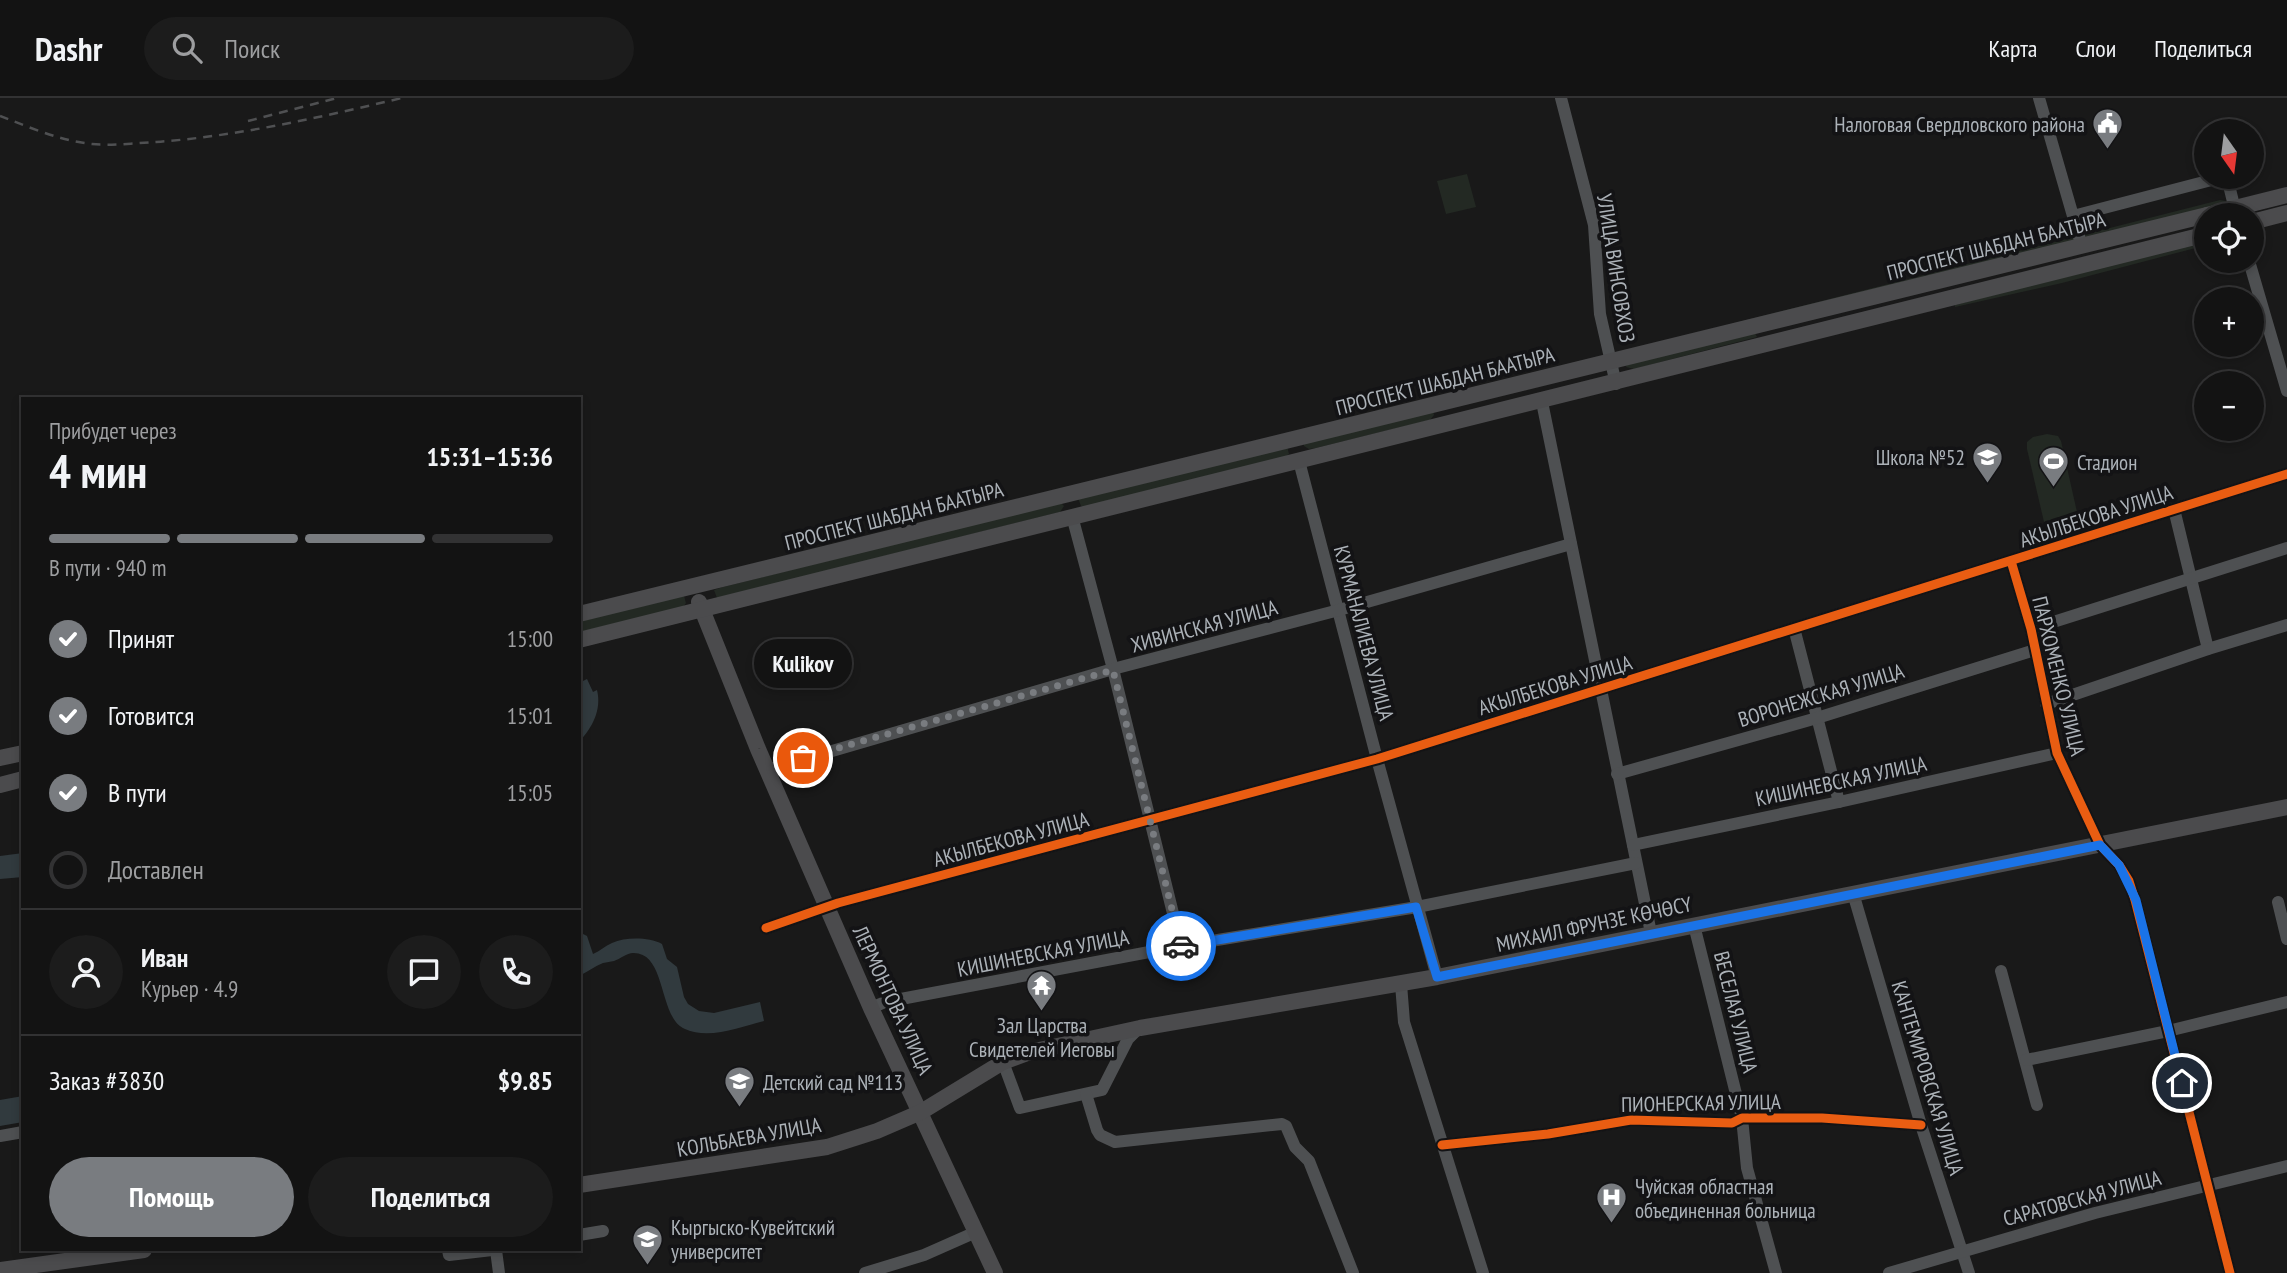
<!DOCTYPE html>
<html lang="ru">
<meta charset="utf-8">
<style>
:root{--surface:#131313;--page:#1c1c1c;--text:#f1f3f6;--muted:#9d9ea0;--line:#323233;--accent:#797c80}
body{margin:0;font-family:"PT Sans Narrow",sans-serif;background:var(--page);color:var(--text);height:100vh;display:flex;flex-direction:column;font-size:26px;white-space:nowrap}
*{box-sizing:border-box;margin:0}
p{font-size:23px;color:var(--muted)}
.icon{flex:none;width:38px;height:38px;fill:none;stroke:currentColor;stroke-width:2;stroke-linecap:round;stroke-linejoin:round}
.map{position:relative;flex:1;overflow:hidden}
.panel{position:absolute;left:21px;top:299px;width:560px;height:854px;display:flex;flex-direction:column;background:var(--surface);border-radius:0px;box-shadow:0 4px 10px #0003,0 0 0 2px var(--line)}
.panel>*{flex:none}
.needle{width:46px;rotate:166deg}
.tools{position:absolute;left:2194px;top:21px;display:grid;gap:14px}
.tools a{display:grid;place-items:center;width:70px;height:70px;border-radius:50%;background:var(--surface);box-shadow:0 4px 10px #0003,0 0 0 2px var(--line);font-size:35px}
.pin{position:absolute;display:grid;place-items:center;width:60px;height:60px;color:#fff;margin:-30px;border:4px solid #fff;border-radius:50%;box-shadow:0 2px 7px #0007}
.courier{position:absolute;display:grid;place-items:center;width:70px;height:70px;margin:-35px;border:5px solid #1a73e8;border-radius:50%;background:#fff;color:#222;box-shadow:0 2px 9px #0007}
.bubble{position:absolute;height:49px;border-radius:24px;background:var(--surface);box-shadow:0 4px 10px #0003,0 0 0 2px var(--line);font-size:23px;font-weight:800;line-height:49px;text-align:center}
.headline em{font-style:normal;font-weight:800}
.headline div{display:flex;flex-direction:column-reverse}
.headline{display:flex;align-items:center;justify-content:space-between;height:119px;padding:0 28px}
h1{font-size:46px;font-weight:800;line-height:52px}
.bar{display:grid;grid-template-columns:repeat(4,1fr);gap:10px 7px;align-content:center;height:84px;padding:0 28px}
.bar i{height:9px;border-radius:5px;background:var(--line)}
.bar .selected{background:var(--accent)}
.bar p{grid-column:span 4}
.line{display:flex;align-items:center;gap:18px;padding:0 28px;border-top:2px solid var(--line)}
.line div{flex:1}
.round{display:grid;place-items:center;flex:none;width:74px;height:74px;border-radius:37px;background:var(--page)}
ol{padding:0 28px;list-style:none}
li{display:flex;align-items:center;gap:21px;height:77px}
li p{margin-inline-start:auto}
li .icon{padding:7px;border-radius:50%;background:var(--accent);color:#fff;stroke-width:4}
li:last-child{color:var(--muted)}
li i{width:38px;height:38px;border:4px solid var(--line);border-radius:50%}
.action{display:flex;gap:14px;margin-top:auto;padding:14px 28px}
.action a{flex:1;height:80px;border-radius:42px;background:var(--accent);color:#fff;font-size:28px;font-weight:800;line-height:80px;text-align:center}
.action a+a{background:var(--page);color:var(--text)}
header{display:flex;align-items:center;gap:42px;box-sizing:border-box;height:98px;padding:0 35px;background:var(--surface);border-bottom:2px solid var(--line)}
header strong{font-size:33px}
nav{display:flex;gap:38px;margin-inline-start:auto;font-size:24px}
.search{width:490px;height:63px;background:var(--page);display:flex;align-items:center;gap:18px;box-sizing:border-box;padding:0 24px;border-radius:38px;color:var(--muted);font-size:26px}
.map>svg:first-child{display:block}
.green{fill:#232923}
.water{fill:#313a3e}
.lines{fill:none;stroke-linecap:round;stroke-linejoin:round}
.minor{stroke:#4e5052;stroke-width:12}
.major{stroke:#4b4b4d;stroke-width:16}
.rail{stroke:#4f5052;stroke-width:2.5;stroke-dasharray:9 7;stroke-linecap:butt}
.cycleway-casing{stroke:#131315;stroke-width:13}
.cycleway{stroke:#e95d12;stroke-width:9}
.done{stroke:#797c80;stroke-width:7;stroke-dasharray:0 12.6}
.route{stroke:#1a73e8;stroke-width:9}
.labels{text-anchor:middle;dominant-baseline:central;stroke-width:7;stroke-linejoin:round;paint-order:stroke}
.poi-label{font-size:21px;fill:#acb2b8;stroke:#131315;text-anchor:start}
.street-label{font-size:21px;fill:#acb2b8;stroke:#131315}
</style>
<header>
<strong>Dashr</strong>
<div class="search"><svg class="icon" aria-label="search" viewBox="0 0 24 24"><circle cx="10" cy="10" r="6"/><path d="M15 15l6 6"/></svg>Поиск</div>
<nav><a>Карта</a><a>Слои</a><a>Поделиться</a></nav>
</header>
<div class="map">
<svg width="2287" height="1175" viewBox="0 0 2287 1175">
<rect width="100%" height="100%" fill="#191919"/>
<g class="green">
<polygon points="1467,76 1476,109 1446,116 1437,83"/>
<polygon points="2220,102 2226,103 2224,106 1727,227"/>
<polygon points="2207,142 2207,147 2062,185 1955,209 1955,207"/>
<polygon points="1755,235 1757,239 1634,271 1626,269 1627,266"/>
<polygon points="1433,313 1434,317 1430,322 1316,350 1309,351 1304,348 1304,345"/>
<polygon points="2047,336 2058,338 2061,343 2077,414 2073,423 2057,429 2044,424 2027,351 2027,344 2033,339"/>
<polygon points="1287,348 1289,356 1285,359 1084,410 1081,408 1078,400"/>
<polygon points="1060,404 1064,408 1060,414 717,500 714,492 723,489"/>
<polygon points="684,498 686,505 683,509 579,537 579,522"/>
</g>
<g class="water">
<path d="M587 581 593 594 597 592C602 612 592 630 579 644V597L582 596 583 583Z"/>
<polygon points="23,755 23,779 0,781 0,758"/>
<path d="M583 836 587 838 593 856C600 853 605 848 612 845 626 839 648 839 662 846L667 861 677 869 684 899 688 906 699 913 714 915 760 904 764 923C740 929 709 942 685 931 658 920 667 854 633 855 627 855 620 861 614 863 610 864 607 864 603 865 595 868 587 874 579 878V837Z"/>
<polygon points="23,998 23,1024 0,1028 0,1002"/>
</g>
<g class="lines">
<g class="minor">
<polyline points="1561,0 1594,127 1600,216 1616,286"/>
<polyline points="2039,0 2073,118 2223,79"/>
<polyline points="2227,79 2236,116"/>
<polyline points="2073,118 2082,149"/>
<polyline points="2249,163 2287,293"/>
<polyline points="1542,304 1651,835"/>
<polyline points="1299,363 1377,661 1437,879"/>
<polyline points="2174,411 2208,551"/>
<polyline points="1072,418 1113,571 1181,848"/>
<polyline points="2011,463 2031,531 2057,655 2100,747 2119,767 2129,783 2135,802 2230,1175"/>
<polyline points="1794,530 1839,704"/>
<polyline points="2031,531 2287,450"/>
<polyline points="2046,606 2208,551 2287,527"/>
<polyline points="767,672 1113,571 1339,512 1571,446"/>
<polyline points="1617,676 1817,620 2035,552"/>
<polyline points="1633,747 1839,704 2057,655"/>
<polyline points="1853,795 1921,1027 1969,1175"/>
<polyline points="2278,804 2287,841"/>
<polyline points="1694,827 1742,1020 1747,1070 1776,1175"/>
<polyline points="766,830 838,805 1377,661 2287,376"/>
<polyline points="2001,873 2037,1007"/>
<polyline points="1401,886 1404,924 1483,1175"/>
<polyline points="871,910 885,904 1181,848 1417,809 1636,765"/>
<polyline points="2026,962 2168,933 2287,904"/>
<polyline points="1003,964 1020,1010 1102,992 1128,941 1139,930"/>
<polyline points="1086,996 1097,1032 1100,1037 1115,1044 1282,1026 1286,1028 1295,1049 1309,1063 1353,1175"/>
<polyline points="0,1038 23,1034"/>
<polyline points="1442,1047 1548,1036 1631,1022 1732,1025 1742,1020 1822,1020 1921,1027"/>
<polyline points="579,1137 603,1133"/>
<polyline points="448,1152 449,1157 492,1152"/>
<polyline points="496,1152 499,1175"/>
<polyline points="865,1175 924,1157 976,1134"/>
<polyline points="1889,1175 2095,1115 2287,1068"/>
</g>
<g class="major">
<polyline points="2207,117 2287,97"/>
<polyline points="2252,124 2287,115"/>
<polyline points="699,504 758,651 871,910 995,1175"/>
<polyline points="579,516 2207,117"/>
<path d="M579 542C1122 407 1665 273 2207 136"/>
<polyline points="0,660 23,655"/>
<polyline points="0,687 23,681"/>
<polyline points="579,1087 827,1049 877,1033 921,1014 1003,964 1030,954 1140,930 1437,879 2287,709"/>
<polyline points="0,1172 144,1152"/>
</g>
<g class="rail">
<path d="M0 18C29 29 60 43 92 46 112 48 135 45 156 44 239 38 321 19 402 0"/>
<polyline points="248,23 337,0"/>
</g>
<defs>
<g id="cycleway">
<polyline points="2011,463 2031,531 2057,655 2100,747 2119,767 2129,783 2135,802 2230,1175"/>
<polyline points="766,830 838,805 1377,661 2287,376"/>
<polyline points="1442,1047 1548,1036 1631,1022 1732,1025 1742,1020 1822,1020 1921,1027"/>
</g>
</defs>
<use href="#cycleway" class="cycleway-casing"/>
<use href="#cycleway" class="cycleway"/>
</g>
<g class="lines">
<polyline class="done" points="803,660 1113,572 1181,848"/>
<polyline class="route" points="1181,848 1416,809 1437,879 2100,747 2119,767 2136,802 2182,985"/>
</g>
<defs>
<symbol id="civic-pin" viewBox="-11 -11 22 30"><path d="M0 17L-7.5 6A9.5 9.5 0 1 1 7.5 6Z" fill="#797c80" stroke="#131315"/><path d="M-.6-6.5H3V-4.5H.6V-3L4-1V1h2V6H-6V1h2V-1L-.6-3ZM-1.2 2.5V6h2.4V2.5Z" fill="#fff"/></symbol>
<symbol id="school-pin" viewBox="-11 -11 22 30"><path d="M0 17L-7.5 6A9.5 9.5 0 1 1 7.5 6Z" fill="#797c80" stroke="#131315"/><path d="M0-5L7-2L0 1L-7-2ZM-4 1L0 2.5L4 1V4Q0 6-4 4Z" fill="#fff"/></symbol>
<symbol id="stadium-pin" viewBox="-11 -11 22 30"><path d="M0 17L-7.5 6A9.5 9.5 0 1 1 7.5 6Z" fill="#797c80" stroke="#131315"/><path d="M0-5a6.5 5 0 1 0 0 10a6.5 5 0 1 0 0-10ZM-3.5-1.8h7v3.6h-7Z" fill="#fff"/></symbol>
<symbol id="temple-pin" viewBox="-11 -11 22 30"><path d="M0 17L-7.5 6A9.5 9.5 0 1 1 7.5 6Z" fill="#797c80" stroke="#131315"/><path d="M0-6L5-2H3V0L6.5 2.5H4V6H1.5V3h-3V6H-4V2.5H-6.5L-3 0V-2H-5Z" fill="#fff"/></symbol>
<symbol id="hospital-pin" viewBox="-11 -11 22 30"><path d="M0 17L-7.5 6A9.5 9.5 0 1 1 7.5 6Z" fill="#797c80" stroke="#131315"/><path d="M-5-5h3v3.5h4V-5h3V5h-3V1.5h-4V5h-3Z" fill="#fff"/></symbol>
<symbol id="university-pin" viewBox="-11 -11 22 30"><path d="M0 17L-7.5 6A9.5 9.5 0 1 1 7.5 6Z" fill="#797c80" stroke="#131315"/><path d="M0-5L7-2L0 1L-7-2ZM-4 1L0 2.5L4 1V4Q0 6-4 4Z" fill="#fff"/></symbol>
</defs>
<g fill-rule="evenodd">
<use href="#civic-pin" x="2090" y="8" width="35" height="47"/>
<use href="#school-pin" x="1970" y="342" width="35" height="47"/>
<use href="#stadium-pin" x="2036" y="346" width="35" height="47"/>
<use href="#temple-pin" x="1024" y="870" width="35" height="47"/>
<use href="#school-pin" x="722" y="966" width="35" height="47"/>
<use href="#hospital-pin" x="1594" y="1082" width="35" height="47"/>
<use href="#university-pin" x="630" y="1124" width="35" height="47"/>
</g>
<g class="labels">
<g class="poi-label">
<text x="2085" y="26" text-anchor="end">Налоговая Свердловского района</text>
<text x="1965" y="359" text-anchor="end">Школа №52</text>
<text x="2077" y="364">Стадион</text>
<text x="1042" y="927" text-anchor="middle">Зал Царства<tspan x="1042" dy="24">Свидетелей Иеговы</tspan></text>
<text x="763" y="984">Детский сад №113</text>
<text x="1635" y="1088">Чуйская областная<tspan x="1635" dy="24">объединенная больница</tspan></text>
<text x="671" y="1129">Кыргыско-Кувейтский<tspan x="671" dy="24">университет</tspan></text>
</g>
<g class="street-label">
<text transform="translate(1996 148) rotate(-14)">ПРОСПЕКТ ШАБДАН БААТЫРА</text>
<text transform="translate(1616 170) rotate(81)">УЛИЦА ВИНСОВХОЗ</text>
<text transform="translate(1445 283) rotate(-14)">ПРОСПЕКТ ШАБДАН БААТЫРА</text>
<text transform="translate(894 418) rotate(-14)">ПРОСПЕКТ ШАБДАН БААТЫРА</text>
<text transform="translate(2096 418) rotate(-18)">АКЫЛБЕКОВА УЛИЦА</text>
<text transform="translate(1204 528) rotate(-15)">ХИВИНСКАЯ УЛИЦА</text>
<text transform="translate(1364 535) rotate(75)">КУРМАНАЛИЕВА УЛИЦА</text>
<text transform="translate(2059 578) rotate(76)">ПАРХОМЕНКО УЛИЦА</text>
<text transform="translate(1555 587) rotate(-17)">АКЫЛБЕКОВА УЛИЦА</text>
<text transform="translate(1821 597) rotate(-17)">ВОРОНЕЖСКАЯ УЛИЦА</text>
<text transform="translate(1841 683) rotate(-12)">КИШИНЕВСКАЯ УЛИЦА</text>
<text transform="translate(1011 741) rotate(-15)">АКЫЛБЕКОВА УЛИЦА</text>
<text transform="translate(1594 826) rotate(-12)">МИХАИЛ ФРУНЗЕ КӨЧӨСҮ</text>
<text transform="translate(1043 855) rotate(-11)">КИШИНЕВСКАЯ УЛИЦА</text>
<text transform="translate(893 902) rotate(65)">ЛЕРМОНТОВА УЛИЦА</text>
<text transform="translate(1736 914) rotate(76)">ВЕСЕЛАЯ УЛИЦА</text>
<text transform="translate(1928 980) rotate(73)">КАНТЕМИРОВСКАЯ УЛИЦА</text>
<text transform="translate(1701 1005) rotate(-1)">ПИОНЕРСКАЯ УЛИЦА</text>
<text transform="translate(749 1039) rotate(-10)">КОЛЬБАЕВА УЛИЦА</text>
<text transform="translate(2082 1100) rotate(-15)">САРАТОВСКАЯ УЛИЦА</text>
</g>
</g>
</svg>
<div class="tools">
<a><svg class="needle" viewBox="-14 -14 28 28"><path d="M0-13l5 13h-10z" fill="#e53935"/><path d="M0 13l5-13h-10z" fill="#9d9ea0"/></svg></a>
<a><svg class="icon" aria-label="locate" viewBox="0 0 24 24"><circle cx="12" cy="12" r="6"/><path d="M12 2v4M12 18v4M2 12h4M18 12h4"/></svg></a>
<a>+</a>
<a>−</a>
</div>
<div class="pin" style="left:803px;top:660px;background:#ea580c"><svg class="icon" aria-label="bag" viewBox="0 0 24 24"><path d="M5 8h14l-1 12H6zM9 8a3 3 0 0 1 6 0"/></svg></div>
<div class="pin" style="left:2182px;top:985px;background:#1f2937"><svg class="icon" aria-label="home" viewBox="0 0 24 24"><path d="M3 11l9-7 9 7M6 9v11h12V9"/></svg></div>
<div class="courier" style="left:1181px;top:848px"><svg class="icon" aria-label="car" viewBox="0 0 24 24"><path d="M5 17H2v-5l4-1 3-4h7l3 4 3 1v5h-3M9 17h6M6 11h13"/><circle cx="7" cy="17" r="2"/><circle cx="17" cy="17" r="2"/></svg></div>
<div class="bubble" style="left:754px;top:541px;width:98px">Kulikov</div>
<section class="panel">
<div class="headline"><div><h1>4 мин</h1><p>Прибудет через</p></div><em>15:31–15:36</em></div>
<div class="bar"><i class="selected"></i><i class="selected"></i><i class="selected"></i><i></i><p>В пути · 940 m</p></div>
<ol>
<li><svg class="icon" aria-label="check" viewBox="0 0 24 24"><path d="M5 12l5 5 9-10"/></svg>Принят<p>15:00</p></li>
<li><svg class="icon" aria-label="check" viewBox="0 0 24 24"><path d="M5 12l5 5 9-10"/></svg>Готовится<p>15:01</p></li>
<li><svg class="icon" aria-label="check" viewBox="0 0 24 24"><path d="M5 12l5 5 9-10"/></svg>В пути<p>15:05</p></li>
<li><i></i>Доставлен</li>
</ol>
<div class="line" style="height:126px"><a class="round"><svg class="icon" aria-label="person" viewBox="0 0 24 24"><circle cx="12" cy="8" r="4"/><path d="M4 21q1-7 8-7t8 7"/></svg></a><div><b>Иван</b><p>Курьер · 4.9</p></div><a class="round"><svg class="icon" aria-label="chat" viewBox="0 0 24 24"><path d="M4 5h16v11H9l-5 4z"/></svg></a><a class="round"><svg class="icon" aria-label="phone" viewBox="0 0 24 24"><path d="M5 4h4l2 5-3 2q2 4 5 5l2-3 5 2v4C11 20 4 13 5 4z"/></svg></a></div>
<div class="line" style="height:91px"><div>Заказ #3830</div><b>$9.85</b></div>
<div class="action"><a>Помощь</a><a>Поделиться</a></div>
</section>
</div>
